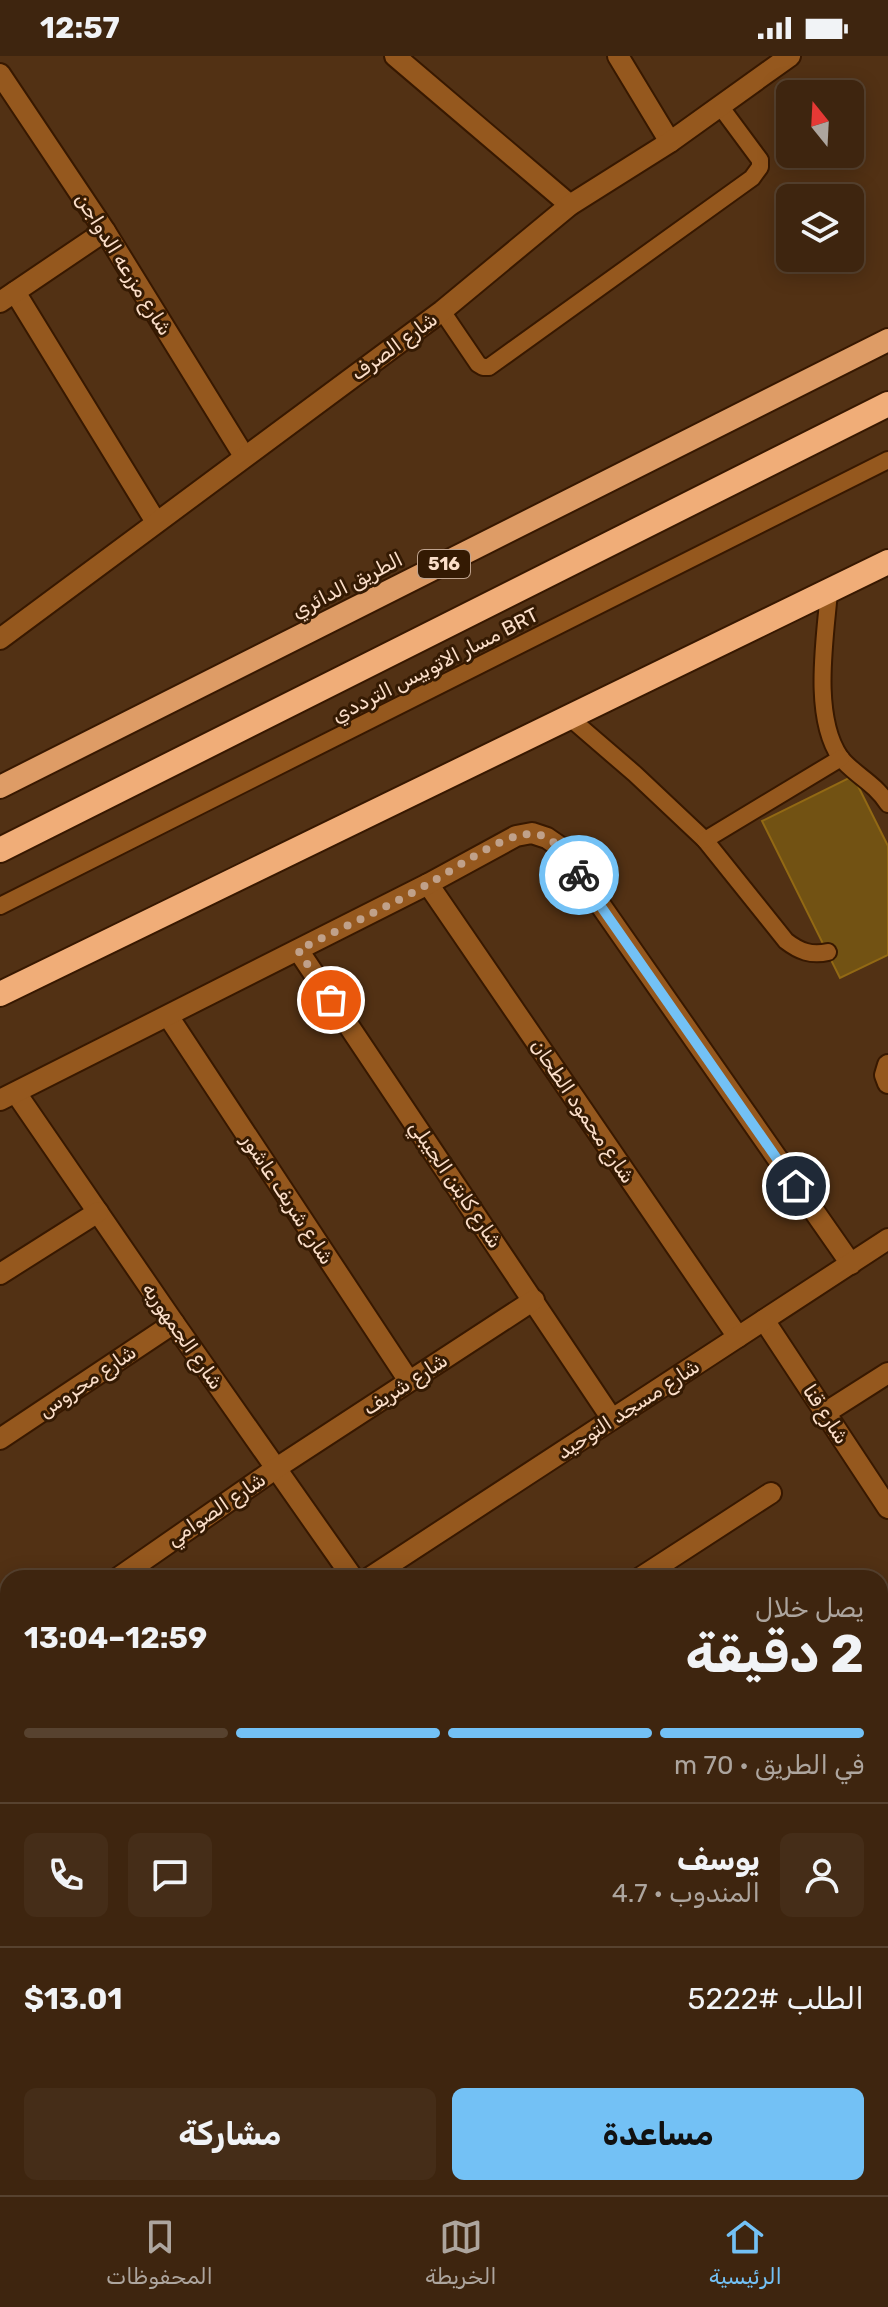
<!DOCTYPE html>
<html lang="ar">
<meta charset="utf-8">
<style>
:root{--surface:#3e250f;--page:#452d18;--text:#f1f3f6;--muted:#ada59e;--line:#57422f;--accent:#73c1f5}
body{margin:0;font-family:Rubik,"Noto Sans Arabic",sans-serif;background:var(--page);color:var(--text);direction:rtl;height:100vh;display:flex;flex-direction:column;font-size:30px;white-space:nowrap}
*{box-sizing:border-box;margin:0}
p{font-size:26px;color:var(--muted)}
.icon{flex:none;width:44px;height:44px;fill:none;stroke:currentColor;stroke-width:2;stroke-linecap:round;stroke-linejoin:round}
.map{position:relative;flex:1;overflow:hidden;direction:ltr}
.side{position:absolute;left:0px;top:1514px;width:888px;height:626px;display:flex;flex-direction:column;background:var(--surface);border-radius:24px 24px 0 0;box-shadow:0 4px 20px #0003,0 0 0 2px var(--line);direction:rtl}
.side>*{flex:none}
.needle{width:52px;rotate:342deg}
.tools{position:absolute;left:776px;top:24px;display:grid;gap:16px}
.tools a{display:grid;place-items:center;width:88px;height:88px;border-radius:12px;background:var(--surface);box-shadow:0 4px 20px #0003,0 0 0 2px var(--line);font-size:40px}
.pin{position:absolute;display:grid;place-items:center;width:68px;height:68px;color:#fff;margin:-34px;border:4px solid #fff;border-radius:50%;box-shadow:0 2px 8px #0007}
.courier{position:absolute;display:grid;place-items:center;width:80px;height:80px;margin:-40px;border:6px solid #73c1f5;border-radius:50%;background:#fff;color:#222;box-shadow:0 2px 10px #0007}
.head em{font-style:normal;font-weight:700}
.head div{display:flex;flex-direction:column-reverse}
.head{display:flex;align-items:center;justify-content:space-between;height:136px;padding:0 24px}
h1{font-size:52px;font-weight:700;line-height:60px}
.bar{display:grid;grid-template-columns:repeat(4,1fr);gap:12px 8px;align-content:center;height:96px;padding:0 24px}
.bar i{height:10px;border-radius:6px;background:var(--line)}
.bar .current{background:var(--accent)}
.bar p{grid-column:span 4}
.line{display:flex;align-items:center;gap:20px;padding:0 24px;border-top:2px solid var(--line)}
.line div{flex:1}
.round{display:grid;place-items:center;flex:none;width:84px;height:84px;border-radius:12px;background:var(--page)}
.primary-button{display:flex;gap:16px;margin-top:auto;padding:16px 24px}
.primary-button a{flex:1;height:92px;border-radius:12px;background:var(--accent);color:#111;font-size:32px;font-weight:700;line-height:92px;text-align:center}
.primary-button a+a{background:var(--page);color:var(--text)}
.status{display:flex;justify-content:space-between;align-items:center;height:56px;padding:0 40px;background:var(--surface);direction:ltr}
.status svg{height:22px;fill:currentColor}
.menu{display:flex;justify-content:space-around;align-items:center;height:112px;border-top:2px solid var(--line);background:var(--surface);font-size:22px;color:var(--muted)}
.menu a{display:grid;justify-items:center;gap:4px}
.menu .current{color:var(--accent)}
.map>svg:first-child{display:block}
.building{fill:#725213;stroke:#926914;stroke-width:2}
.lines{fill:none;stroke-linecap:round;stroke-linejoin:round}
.service-casing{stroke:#371800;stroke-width:20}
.minor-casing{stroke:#371800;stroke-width:24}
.trunk-casing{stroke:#371800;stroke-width:26}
.motorway-casing{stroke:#371800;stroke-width:28}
.service{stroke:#95581e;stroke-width:16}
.minor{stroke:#95581e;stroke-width:20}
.trunk{stroke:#de9c66;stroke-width:22}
.motorway{stroke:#f0ad78;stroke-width:24}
.done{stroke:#c0a18a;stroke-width:8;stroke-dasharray:0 14.4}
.route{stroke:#73c1f5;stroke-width:10}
.labels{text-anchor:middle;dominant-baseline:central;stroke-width:6;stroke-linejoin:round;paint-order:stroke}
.shield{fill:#341a03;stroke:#bfa38e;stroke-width:2}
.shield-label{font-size:18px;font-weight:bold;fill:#fbdec9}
.street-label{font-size:20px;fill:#fbdec9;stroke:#341a03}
</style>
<div class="status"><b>12:57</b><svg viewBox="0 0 49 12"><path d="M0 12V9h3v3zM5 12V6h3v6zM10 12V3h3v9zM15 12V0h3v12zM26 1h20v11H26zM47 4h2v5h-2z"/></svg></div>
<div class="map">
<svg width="888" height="2139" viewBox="0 0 888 2139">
<rect width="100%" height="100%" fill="#523114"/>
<polygon class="building" points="853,720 888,790 888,899 840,922 762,765"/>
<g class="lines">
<defs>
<g id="service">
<polyline points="442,255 478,308 483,311 489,311 752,122 760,111 760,104 720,50"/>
<path d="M829 536C825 583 812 660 840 701 853 718 874 726 888 748"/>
<path d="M570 662 635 718 705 784 786 885C799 895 811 900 828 896"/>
<polyline points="705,784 841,702"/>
<polyline points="0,850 888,404"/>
</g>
<g id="minor">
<polyline points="395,0 570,149"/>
<polyline points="618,0 670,86"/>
<polyline points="0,18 105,175 244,400"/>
<polyline points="15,236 156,466"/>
<polyline points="0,246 105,175"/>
<polyline points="0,583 442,255 570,149 670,86 790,0"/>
<polyline points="428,828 738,1281"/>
<polyline points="298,894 612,1363"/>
<polyline points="168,960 409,1325"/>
<polyline points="888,1009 885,1019 888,1027"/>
<polyline points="16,1037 174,1267 353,1522"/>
<polyline points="0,1044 428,828 516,780 532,777 547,782 560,791 851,1208"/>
<polyline points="0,1218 98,1156"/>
<polyline points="764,1264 888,1452"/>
<polyline points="825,1357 888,1317"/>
<polyline points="0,1383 174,1267"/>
<polyline points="118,1522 275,1413 534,1244"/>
<polyline points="369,1522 888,1183"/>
<polyline points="640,1522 771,1437"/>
<polyline points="0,1599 8,1593"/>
<polyline points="880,1716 888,1710"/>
<polyline points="0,1765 8,1760"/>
<polyline points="880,1903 888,1898"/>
<polyline points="0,1969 8,1980"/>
<polyline points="880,2095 888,2089"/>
<polyline points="118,2132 123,2139"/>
<polyline points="438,2132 442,2139"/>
<polyline points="472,2139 482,2132"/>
<polyline points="770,2139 777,2134"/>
<polyline points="818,2139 828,2132"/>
</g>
<polyline id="trunk" points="0,731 888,284"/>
<g id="motorway">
<polyline points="0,794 888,348"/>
<polyline points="0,938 888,506"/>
</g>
</defs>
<use href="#service" class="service-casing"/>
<use href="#minor" class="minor-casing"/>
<use href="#trunk" class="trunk-casing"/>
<use href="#motorway" class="motorway-casing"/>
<use href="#service" class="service"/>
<use href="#minor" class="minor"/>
<use href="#trunk" class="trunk"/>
<use href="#motorway" class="motorway"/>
</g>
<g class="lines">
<path class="done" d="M331 944 298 894C342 872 387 851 430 827 455 813 503 778 530 778 555 777 567 802 579 819"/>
<polyline class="route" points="579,819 796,1130"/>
</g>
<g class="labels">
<rect class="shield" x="418" y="494" width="52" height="28" rx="6"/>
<g class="shield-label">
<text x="444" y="508">516</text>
</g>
<g class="street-label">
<text transform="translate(124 208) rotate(58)">شارع مزرعه الدواجن</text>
<text transform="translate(394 290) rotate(-36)">شارع الصرف</text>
<text transform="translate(347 529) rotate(-27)">الطريق الدائري</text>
<text transform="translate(435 609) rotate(-27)">مسار الاتوبيس الترددي BRT</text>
<text transform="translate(583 1055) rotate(56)">شارع محمود الطحان</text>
<text transform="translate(456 1128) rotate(56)">شارع كابتن الجيبلي</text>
<text transform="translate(288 1143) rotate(57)">شارع شريف عاشور</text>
<text transform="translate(183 1280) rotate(55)">شارع الجمهوريه</text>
<text transform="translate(87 1325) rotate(-34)">شارع محروس</text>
<text transform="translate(405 1328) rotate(-33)">شارع شريف</text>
<text transform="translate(628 1353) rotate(-33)">شارع مسجد التوحيد</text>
<text transform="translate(826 1358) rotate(57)">شارع قنا</text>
<text transform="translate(216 1453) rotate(-34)">شارع الصوامي</text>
</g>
</g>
</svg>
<div class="tools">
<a><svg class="needle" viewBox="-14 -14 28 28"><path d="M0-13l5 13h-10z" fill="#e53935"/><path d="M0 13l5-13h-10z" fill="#ada59e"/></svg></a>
<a><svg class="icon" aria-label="layers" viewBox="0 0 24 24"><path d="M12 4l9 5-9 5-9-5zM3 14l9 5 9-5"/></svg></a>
</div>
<div class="pin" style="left:331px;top:944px;background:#ea580c"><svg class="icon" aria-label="bag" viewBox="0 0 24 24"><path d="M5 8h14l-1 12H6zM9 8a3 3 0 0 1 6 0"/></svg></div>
<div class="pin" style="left:796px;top:1130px;background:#1f2937"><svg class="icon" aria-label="home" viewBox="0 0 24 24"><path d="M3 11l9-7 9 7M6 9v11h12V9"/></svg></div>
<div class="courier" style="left:579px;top:819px"><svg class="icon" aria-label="bike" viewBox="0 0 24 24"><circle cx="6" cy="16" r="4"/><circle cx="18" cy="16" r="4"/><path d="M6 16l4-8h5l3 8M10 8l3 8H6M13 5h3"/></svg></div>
<section class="side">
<div class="head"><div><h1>2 دقيقة</h1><p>يصل خلال</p></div><em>12:59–13:04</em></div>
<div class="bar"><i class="current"></i><i class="current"></i><i class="current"></i><i></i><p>في الطريق · 70 m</p></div>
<div class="line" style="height:144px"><a class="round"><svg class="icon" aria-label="person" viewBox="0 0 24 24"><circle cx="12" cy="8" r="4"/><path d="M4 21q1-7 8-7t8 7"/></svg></a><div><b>يوسف</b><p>المندوب · 4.7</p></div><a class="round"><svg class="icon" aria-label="chat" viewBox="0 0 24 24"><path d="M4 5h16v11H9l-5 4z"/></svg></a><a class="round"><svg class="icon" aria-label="phone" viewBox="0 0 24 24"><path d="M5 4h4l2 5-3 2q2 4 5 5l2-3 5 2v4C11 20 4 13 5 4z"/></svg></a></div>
<div class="line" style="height:104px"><div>الطلب #5222</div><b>$13.01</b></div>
<div class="primary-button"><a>مساعدة</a><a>مشاركة</a></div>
</section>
</div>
<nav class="menu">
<a class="current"><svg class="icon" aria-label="home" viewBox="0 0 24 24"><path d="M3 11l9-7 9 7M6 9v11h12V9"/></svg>الرئيسية</a>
<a><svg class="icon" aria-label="map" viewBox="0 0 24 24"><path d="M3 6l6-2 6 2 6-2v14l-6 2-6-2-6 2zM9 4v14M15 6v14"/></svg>الخريطة</a>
<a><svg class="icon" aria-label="saved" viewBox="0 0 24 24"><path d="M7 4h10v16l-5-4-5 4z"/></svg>المحفوظات</a>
</nav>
